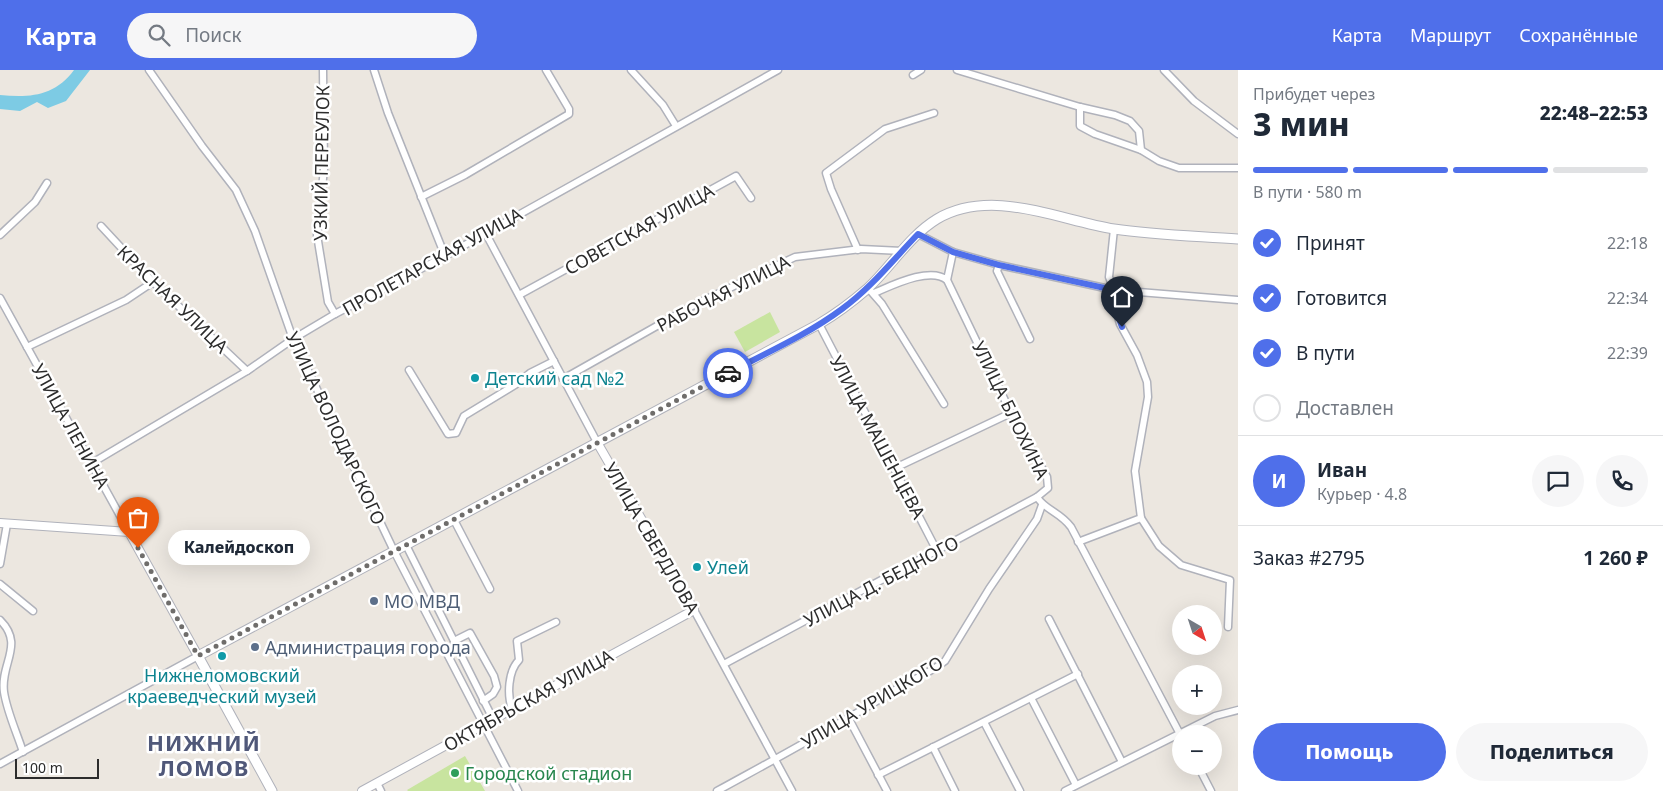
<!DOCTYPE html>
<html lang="ru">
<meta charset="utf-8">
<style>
:root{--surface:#fff;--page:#f6f6f7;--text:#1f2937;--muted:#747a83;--line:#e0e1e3;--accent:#4f6fea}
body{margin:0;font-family:"Noto Sans",sans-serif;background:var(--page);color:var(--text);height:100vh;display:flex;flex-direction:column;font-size:19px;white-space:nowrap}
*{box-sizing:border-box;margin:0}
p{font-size:16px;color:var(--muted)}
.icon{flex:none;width:28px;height:28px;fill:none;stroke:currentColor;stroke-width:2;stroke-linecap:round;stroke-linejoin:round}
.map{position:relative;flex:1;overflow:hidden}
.panel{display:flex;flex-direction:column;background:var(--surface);width:425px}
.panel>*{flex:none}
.needle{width:32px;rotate:141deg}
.controls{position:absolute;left:1172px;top:535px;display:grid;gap:10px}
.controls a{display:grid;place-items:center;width:50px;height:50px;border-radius:50%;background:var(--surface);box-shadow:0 5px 20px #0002;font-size:25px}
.scale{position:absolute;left:15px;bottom:12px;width:84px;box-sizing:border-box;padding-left:5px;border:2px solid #2c2c2c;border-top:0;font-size:14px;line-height:18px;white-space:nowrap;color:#2c2c2c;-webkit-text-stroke:4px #fff;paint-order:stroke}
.pin{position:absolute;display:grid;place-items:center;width:42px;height:42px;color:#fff;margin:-51px -21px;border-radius:50% 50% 50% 0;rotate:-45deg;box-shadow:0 0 5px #0007}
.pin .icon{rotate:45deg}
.courier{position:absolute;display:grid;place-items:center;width:50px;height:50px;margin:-25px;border:4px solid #4f6fea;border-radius:50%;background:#fff;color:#222;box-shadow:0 1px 6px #0007}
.bubble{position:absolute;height:35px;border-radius:18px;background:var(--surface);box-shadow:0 5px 20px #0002;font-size:16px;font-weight:800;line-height:35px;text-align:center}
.summary em{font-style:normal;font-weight:800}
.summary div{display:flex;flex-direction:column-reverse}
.summary{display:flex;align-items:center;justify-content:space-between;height:85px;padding:0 15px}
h1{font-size:32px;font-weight:800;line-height:38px}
.bar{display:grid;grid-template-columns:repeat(4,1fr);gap:8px 5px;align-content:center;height:60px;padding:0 15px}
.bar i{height:6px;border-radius:4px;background:var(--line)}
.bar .current{background:var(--accent)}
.bar p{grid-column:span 4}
.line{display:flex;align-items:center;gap:12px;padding:0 15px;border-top:1px solid var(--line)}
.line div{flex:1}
.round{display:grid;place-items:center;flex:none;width:52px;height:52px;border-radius:26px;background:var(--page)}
ol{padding:0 15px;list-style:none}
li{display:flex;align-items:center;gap:15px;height:55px}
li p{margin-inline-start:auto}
li .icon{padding:5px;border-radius:50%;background:var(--accent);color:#fff;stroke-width:4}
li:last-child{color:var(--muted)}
li i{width:28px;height:28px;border:2px solid var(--line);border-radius:50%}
.cta{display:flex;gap:10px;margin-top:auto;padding:10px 15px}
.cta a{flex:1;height:58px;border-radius:30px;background:var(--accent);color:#fff;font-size:20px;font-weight:800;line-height:58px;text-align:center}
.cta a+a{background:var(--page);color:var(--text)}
header{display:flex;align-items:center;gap:30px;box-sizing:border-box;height:70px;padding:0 25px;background:var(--accent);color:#fff}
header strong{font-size:24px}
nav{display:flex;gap:28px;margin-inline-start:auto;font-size:18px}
.search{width:350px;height:45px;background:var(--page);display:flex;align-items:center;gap:12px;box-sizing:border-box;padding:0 18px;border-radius:28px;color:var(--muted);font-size:19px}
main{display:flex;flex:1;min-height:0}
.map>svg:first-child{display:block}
.pitch{fill:#c8e49f}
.water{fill:#7dcbe4}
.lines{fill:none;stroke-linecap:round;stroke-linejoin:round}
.minor-casing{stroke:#b0b2bb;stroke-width:9}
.tertiary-casing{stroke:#b0b2bb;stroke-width:10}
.secondary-casing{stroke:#b0b2bb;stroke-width:11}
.minor{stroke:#fff;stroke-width:6}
.tertiary{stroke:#fff;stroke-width:8}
.secondary{stroke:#fff;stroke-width:9}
.done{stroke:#6f6d6b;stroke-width:5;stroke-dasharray:0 9}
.route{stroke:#4f6fea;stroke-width:6}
.culture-dot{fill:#0f9aa8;stroke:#fff;stroke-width:2}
.service-dot{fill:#5c6f8a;stroke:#fff;stroke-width:2}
.leisure-dot{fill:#2e9e5b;stroke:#fff;stroke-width:2}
.labels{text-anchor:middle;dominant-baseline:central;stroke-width:5;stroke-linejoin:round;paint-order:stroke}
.street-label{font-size:18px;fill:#2c2c2c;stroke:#fff}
.culture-label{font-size:18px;fill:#0d838f;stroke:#fff;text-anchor:start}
.service-label{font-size:18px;fill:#4e5e75;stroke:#fff;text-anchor:start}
.leisure-label{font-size:18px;fill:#27864d;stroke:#fff;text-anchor:start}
.district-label{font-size:22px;font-weight:bold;letter-spacing:1px;fill:#505879;stroke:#fff}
</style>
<header>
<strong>Карта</strong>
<div class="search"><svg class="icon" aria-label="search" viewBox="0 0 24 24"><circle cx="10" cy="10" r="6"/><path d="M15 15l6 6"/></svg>Поиск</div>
<nav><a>Карта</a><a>Маршрут</a><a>Сохранённые</a></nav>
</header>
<main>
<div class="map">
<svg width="1238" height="721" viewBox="0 0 1238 721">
<rect width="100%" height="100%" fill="#ece7e0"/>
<g class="pitch">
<polygon points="770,242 780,262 745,282 734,262"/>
<polygon points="465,686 485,721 408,721 407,720"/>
</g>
<path class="water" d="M74 0H90L66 31 48 38 37 32 20 41 0 39V25C30 28 55 26 74 0Z"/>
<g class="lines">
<defs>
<g id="minor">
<polyline points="149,0 202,76 236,120 255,161 293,269 394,481 518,721"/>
<polyline points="323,0 324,99 317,165 328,232 335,244"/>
<polyline points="374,0 388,43 445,186"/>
<polyline points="631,0 663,35 676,56"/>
<polyline points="957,0 1080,37 1115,45 1130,51 1139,61 1141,80 1159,91 1179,98 1238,98"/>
<polyline points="1164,0 1194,31 1238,64"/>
<polyline points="913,5 921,0"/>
<polyline points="1080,37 1080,56 1095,64 1141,80"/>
<polyline points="421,127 465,105 569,44 569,39 546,0"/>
<polyline points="101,156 153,212 247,301"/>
<polyline points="485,162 598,374"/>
<polyline points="918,164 953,182 999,195 1114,220 1238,230"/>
<polyline points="0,165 35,132 47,113"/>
<polyline points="858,180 831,119 826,103 885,59 934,43"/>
<polyline points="999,195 997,201 1030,269"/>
<polyline points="868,218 882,234 944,334"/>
<path d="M874 223C891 216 930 196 947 210"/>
<polyline points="519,225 736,106 751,128"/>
<polyline points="0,228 129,462"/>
<polyline points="819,254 937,481"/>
<polyline points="27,277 126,230 153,212"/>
<polyline points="409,300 448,364 456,363 464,346 515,315 530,303 554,291"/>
<polyline points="563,309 694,235 795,187 861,179 902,181"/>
<polyline points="92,393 247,301 293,269 335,244 445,186 778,0"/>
<polyline points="895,398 1011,343"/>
<path d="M1037 427C1045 440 1060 442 1071 457L1181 666"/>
<polyline points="1141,448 1159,476 1181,495 1230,510 1228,557"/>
<polyline points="454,450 490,519"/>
<polyline points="1078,472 1141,448 1135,401 1148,327 1147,312 1137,285 1120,254 1116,239 1114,220 1109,207 1114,159"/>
<polyline points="406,475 493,649"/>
<polyline points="0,494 7,454"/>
<polyline points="0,514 33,541"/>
<polyline points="694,540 792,721"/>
<polyline points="1049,549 1122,692"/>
<path d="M0 550C25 575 0 593 4 622 7 642 17 663 23 682"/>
<polyline points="454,571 470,563 494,606 497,617 493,624 483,631"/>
<polyline points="724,594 1037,427 1048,418 1047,407 1011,343 947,210 953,182"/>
<polyline points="1031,628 1076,715"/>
<path d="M512 639C507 625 508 601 519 590L517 571 556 552"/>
<polyline points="849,649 887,721"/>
<polyline points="984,652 1020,721"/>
<polyline points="933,677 955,721"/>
<polyline points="0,694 198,586"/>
<polyline points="1198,696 1211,721"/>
<polyline points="878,705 1078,604"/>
<polyline points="377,713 381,721"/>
<path d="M717 721C777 688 837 656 895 620 912 610 930 603 945 591L989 519 1037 449 1042 435"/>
<polyline points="1065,721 1215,646 1238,640"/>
</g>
<g id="tertiary">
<polyline points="0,453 129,462 198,586"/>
<polyline points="362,721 694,540 598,374"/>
</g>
<path id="secondary" d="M272 721 198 586 819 254C836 244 852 232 867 219 891 197 909 166 937 149 992 117 1058 150 1114 159 1154 165 1197 166 1238 169"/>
</defs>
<use href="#minor" class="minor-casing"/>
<use href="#tertiary" class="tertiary-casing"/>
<use href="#secondary" class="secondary-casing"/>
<use href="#minor" class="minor"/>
<use href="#tertiary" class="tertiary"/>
<use href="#secondary" class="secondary"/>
</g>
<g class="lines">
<polyline class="done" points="138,478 198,586 728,303"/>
<path class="route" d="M728 303C766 283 807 265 842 239 871 218 893 190 918 164L953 182 999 195 1114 220 1116 240 1122 257"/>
</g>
<g class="culture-dot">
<circle cx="475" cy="308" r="5"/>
<circle cx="697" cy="497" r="5"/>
<circle cx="222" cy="586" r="5"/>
</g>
<g class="service-dot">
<circle cx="374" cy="531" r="5"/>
<circle cx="255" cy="577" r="5"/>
</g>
<circle class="leisure-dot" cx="455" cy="703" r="5"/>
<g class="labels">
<g class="street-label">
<text transform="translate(321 93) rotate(-89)">УЗКИЙ ПЕРЕУЛОК</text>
<text transform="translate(639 159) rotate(-29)">СОВЕТСКАЯ УЛИЦА</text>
<text transform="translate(432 191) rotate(-29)">ПРОЛЕТАРСКАЯ УЛИЦА</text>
<text transform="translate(723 223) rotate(-27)">РАБОЧАЯ УЛИЦА</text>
<text transform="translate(173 229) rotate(44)">КРАСНАЯ УЛИЦА</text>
<text transform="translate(1011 340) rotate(64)">УЛИЦА БЛОХИНА</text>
<text transform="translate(71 356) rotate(61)">УЛИЦА ЛЕНИНА</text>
<text transform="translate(336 358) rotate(65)">УЛИЦА ВОЛОДАРСКОГО</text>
<text transform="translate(878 367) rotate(62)">УЛИЦА МАШЕНЦЕВА</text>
<text transform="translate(652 468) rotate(60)">УЛИЦА СВЕРДЛОВА</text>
<text transform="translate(881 511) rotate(-28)">УЛИЦА Д. БЕДНОГО</text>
<text transform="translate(528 630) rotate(-29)">ОКТЯБРЬСКАЯ УЛИЦА</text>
<text transform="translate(872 632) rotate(-31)">УЛИЦА УРИЦКОГО</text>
</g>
<g class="culture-label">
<text x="485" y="308">Детский сад №2</text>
<text x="707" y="497">Улей</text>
<text x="222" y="605" text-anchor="middle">Нижнеломовский<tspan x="222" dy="21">краеведческий музей</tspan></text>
</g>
<g class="service-label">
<text x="384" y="531">МО МВД</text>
<text x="265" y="577">Администрация города</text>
</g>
<g class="leisure-label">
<text x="465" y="703">Городской стадион</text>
</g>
<g class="district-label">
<text x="204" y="672">НИЖНИЙ<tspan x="204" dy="25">ЛОМОВ</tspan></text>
</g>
</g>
</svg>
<div class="controls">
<a><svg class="needle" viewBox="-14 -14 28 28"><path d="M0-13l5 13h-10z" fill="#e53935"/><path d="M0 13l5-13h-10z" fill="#747a83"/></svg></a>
<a>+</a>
<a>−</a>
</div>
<div class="scale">100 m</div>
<div class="pin" style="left:138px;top:478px;background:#ea580c"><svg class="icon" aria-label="bag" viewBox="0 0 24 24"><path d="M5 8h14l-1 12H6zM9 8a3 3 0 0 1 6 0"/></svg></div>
<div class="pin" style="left:1122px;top:257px;background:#1f2937"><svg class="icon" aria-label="home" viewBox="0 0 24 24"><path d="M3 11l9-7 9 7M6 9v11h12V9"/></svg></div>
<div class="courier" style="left:728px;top:303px"><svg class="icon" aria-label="car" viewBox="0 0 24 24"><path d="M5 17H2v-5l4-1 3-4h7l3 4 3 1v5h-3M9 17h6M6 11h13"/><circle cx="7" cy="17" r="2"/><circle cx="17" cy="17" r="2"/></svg></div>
<div class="bubble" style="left:168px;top:460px;width:142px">Калейдоскоп</div>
</div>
<section class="panel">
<div class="summary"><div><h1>3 мин</h1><p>Прибудет через</p></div><em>22:48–22:53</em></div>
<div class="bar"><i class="current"></i><i class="current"></i><i class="current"></i><i></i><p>В пути · 580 m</p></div>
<ol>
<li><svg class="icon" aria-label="check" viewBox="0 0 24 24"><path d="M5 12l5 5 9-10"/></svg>Принят<p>22:18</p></li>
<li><svg class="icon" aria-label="check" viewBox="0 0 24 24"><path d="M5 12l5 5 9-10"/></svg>Готовится<p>22:34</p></li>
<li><svg class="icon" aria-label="check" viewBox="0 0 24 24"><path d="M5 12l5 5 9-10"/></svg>В пути<p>22:39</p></li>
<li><i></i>Доставлен</li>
</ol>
<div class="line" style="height:90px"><b class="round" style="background:var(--accent);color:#fff">И</b><div><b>Иван</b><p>Курьер · 4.8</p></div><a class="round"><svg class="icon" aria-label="chat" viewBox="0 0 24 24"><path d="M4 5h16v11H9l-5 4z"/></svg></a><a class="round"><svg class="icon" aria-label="phone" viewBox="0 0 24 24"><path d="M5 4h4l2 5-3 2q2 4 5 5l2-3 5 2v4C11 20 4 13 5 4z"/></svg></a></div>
<div class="line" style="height:65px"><div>Заказ #2795</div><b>1 260 ₽</b></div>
<div class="cta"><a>Помощь</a><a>Поделиться</a></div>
</section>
</main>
